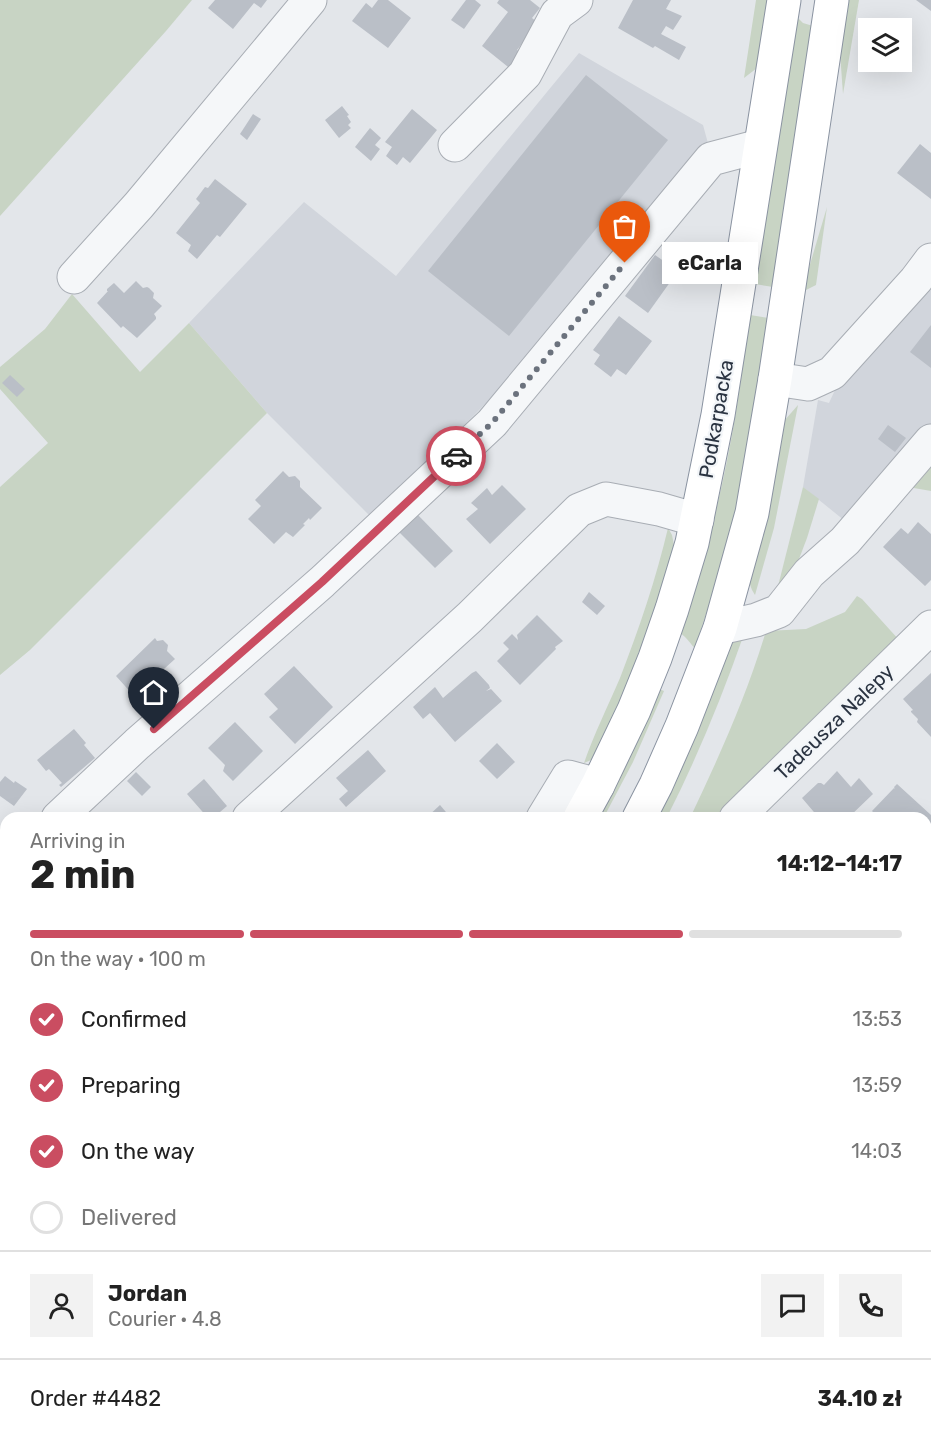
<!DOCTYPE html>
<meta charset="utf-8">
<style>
:root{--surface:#fff;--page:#f2f2f2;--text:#222;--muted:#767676;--line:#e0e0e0;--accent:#ca4d61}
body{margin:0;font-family:Rubik,sans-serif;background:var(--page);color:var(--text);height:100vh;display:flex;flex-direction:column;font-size:22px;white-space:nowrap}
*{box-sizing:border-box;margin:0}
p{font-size:20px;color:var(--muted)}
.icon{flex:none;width:33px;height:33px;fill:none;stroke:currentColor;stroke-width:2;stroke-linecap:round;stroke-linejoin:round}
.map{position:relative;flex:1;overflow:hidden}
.sheet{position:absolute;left:0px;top:812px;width:932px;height:638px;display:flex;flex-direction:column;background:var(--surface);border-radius:18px 18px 0 0;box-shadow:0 6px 24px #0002}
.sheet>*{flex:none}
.controls{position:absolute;left:858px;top:18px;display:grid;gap:12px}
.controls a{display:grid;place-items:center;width:54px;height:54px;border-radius:0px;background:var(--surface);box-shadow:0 6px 24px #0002;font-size:30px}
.pin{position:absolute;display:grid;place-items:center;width:51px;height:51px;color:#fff;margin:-62px -26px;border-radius:50% 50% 50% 0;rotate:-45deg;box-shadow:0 0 6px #0007}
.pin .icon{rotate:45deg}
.courier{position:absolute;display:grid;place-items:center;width:60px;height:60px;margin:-30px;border:4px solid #ca4d61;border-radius:50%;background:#fff;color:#222;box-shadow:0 2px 8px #0007}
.bubble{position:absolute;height:42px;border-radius:0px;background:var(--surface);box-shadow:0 6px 24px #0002;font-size:20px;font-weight:700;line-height:42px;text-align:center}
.head em{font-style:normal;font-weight:700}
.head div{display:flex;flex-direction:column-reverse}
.head{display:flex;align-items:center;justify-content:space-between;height:102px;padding:0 30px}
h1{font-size:39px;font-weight:700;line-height:45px}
.bar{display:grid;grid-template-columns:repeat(4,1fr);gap:9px 6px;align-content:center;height:72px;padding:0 30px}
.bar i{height:8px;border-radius:4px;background:var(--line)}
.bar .on{background:var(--accent)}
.bar p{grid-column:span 4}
.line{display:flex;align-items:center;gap:15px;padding:0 30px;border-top:2px solid var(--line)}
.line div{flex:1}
.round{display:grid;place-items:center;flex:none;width:63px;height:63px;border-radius:0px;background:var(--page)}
ol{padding:0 30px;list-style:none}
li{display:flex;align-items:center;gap:18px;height:66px}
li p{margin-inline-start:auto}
li .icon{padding:6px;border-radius:50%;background:var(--accent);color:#fff;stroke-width:4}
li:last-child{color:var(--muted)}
li i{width:33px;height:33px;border:3px solid var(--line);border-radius:50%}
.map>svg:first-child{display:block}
.built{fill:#d1d5dc}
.green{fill:#c8d4c4}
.building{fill:#babfc7}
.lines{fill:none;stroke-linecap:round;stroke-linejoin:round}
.minor-casing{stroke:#a8adb4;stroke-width:35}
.highway-casing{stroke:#8a93a1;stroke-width:35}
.minor{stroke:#f5f7f9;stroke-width:33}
.highway{stroke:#fff;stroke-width:33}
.done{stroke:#6b727d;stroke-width:6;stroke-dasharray:0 10.8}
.route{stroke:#ca4d61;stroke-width:8}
.labels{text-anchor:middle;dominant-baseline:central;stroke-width:4.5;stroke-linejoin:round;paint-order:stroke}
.street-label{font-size:20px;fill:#2b3442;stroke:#f2f5f8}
</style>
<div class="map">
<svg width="931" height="1448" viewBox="0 0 931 1448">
<rect width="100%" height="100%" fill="#e3e6ea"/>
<g class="built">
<polygon points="579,53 703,125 709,147 521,367 373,519 267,413 189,323 304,202 396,276"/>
<polygon points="931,274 931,426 850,525 803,487 818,400 829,403 842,375"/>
</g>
<g class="green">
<polygon points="0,0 192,0 166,31 0,216"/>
<polygon points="756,0 767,0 757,68 744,78"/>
<polygon points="847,0 859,0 843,94 840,53"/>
<polygon points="797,17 803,23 813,26 773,287 755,284"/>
<polygon points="827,207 816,285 804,291 806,278"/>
<polygon points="72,294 140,372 189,323 267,413 30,650 0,675 0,487 48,443 0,389 0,367 45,329"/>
<path d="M750 315 769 318C760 372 752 427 742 481 731 538 713 593 695 648 690 644 688 638 680 633 693 593 705 554 715 514 732 448 741 381 750 315Z"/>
<polygon points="798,405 774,528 755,595 752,590 749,582 784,421"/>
<polygon points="931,457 931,491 908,487"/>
<polygon points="803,487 819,499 807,538 799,559 776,594"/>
<path d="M668 528 672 535 674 545 645 643 596 758 584 763C594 734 608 706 620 678 639 629 656 579 668 528Z"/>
<path d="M857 596 862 599 900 641 828 713 719 817 690 818C719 757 747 695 766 631L806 629 845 612Z"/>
<path d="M744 634C722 697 697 758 667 817H655L729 643Z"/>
<polygon points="659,689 664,691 633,762 604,817 599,818"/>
<polygon points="3,1051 6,1055 6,1163 0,1168 0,1053"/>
<polygon points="699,1443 922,1443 928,1448 693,1448"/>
</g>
<g class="building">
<polygon points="215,0 267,0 261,8 254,3 233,29 208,8"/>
<polygon points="378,0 388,0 411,18 388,48 352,21 366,3 372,8"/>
<polygon points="466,0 475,0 481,5 464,29 451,20"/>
<polygon points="499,0 530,0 540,8 532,18 538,23 517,50 524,55 512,70 482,46 508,12 497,3"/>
<polygon points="633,0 671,0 666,9 682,16 673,30 666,26 661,34 686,47 679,60 655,46 653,48 618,28"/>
<polygon points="916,0 931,0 931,11"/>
<polygon points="586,75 668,140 509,336 428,271"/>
<polygon points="342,106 349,115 347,116 351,122 348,125 351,128 339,138 325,120"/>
<polygon points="412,109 437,130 410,163 403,157 397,165 386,156 392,147 385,142"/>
<polygon points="253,114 261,119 247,140 240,134"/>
<polygon points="370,128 381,138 375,145 380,149 371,161 355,147"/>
<polygon points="920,144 931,153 931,199 897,173"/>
<polygon points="215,179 247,204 220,237 217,235 197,259 188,251 191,245 176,233 200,203 196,199 205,187 208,188"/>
<polygon points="655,255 678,271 648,313 625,296"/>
<polygon points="136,281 143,288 147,287 149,288 154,293 153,298 162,306 154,314 156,317 156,319 137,338 123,326 121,328 97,303 108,291 107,291 107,289 114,283 124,293"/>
<polygon points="619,316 652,341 626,375 617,369 611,377 594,364 600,355 593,350"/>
<polygon points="931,325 931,368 910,352"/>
<polygon points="10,375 25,389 17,397 2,383"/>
<polygon points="888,425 906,438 895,452 878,439"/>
<polygon points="283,471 289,477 295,476 300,481 300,487 322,508 310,520 309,518 303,524 305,525 293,537 286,532 274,544 248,519 261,506 255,500"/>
<polygon points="502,485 526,509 490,544 466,519 478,509 471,503 487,488 492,495"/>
<polygon points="417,514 453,551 435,568 398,531"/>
<polygon points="918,522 931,534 931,580 925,586 883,547 901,528 908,534"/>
<polygon points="589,592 605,606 597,615 582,602"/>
<polygon points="537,615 563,641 555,647 556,649 520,685 497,661 509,649 503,643 512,634 518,640 517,635"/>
<polygon points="155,638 157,641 163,640 168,645 167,651 175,659 134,696 116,676"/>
<polygon points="294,666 333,707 295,744 269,717 278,709 264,694"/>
<polygon points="476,671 489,685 490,688 486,691 491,689 502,701 455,742 430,713 423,719 413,707 435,687 443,698 472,673"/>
<polygon points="931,673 931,737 917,722 918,719 911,712 911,711 913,710 903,699"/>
<polygon points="235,722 263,751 233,781 223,771 225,765 208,748"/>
<polygon points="74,729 86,743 84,745 95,758 61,787 59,785 62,783 49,769 46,771 37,760"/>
<polygon points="497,743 515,762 497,779 479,761"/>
<polygon points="368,750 386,771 346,807 339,799 348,791 336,778"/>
<polygon points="837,771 851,787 859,778 873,794 848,818 819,818 802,798 818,783 821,783 824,785"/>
<polygon points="136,772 151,787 142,796 127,781"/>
<polygon points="5,776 14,783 15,781 27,789 14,806 0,796 0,782"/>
<polygon points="204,779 227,806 213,818 208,818 187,794"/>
<polygon points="897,784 931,815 931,868 926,863 926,818 879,818 872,811 894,788 895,789 894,787"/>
<polygon points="440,805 451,818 426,818"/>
<polygon points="931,1146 931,1200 926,1205 926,1152"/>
<polygon points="275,1443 344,1443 339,1448 270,1448"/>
<polygon points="572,1443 593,1443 588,1448 577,1448"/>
</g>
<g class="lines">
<defs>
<g id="minor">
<polyline points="455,145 525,74 557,14 576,0"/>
<polyline points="74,277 139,205 310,0"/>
<polyline points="775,379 808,384 832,373 916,280 931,260"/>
<polyline points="720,628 756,620 779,611 809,573 845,541 931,441"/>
<polyline points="58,818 137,744 322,582 492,423 711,159 760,146"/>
<polyline points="249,818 470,617 579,510 606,499 659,509 697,520"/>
<polyline points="543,818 568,777 598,785"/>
<polyline points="736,818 931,627"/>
<polyline points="0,872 6,866"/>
<polyline points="926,950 931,945"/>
<polyline points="0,1318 6,1312"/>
<polyline points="210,1448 216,1443"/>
<polyline points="385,1448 390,1443"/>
</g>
<g id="highway">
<polyline points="580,818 598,785 634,710 655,658 672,609 692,543 718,415 784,0"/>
<polyline points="639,818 656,785 682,726 720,628 752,513 775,379 832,0"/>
<polyline points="31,1448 35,1443"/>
<polyline points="59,1448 60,1443"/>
<polyline points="96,1448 101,1443"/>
</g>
</defs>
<use href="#minor" class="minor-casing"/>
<use href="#highway" class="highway-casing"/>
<use href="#minor" class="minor"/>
<use href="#highway" class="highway"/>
</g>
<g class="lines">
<polyline class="done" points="456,456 492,423 625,263"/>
<polyline class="route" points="154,729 322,582 456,456"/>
</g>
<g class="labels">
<g class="street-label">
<text transform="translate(716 419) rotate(-80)">Podkarpacka</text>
<text transform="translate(834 722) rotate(-44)">Tadeusza Nalepy</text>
</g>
</g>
</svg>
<div class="controls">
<a><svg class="icon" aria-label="layers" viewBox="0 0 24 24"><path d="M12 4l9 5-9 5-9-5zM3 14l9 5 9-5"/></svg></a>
</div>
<div class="pin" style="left:625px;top:263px;background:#ea580c"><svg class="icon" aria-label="bag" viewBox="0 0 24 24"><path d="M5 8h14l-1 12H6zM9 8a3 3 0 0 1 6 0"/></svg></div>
<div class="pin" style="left:154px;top:729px;background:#1f2937"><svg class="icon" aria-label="home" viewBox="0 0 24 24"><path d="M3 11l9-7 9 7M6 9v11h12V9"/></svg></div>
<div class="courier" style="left:456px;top:456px"><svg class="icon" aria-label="car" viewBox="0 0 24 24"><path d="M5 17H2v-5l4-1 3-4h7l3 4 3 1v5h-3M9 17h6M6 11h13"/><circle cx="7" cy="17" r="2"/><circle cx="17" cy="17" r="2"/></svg></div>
<div class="bubble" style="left:662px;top:242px;width:96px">eCarla</div>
<section class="sheet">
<div class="head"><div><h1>2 min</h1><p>Arriving in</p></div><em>14:12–14:17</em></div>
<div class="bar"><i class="on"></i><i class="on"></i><i class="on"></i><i></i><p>On the way · 100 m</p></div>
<ol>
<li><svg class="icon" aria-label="check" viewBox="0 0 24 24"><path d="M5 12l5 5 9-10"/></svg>Confirmed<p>13:53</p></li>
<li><svg class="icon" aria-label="check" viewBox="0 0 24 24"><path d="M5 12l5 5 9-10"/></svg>Preparing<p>13:59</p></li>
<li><svg class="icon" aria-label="check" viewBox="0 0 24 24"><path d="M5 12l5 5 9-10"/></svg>On the way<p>14:03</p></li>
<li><i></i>Delivered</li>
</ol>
<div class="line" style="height:108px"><a class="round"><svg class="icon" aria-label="person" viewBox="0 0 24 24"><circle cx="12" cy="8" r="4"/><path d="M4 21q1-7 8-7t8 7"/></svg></a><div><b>Jordan</b><p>Courier · 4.8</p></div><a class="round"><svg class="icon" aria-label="chat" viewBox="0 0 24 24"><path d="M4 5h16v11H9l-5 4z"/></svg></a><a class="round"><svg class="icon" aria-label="phone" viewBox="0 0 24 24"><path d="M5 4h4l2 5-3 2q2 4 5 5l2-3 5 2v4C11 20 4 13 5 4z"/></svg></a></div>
<div class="line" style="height:78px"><div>Order #4482</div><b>34.10 zł</b></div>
</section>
</div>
